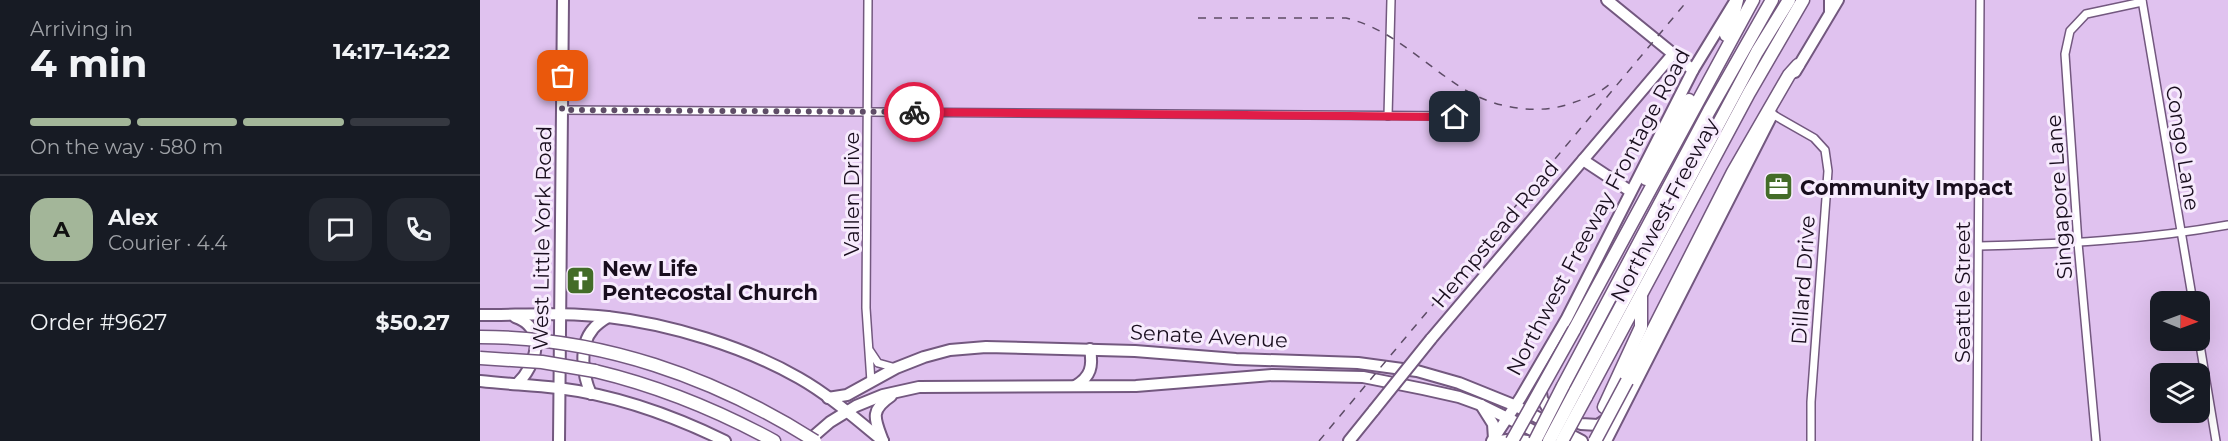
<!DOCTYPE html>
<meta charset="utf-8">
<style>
:root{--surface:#171b24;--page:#242831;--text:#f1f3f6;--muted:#9ea1a6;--line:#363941;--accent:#a3b699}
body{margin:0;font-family:Montserrat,sans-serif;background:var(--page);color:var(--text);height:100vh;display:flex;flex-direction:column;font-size:22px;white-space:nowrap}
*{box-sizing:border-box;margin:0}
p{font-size:20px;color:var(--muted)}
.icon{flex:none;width:33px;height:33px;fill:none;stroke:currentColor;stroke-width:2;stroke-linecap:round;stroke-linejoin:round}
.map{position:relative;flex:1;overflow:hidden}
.sheet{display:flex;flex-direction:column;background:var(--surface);width:480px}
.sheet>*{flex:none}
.needle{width:39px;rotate:91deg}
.buttons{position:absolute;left:1670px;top:291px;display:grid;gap:12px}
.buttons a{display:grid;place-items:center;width:60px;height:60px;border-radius:12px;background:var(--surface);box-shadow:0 6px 24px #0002;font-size:30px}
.pin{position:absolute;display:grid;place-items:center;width:51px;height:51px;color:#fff;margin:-26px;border-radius:12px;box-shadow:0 3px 9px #0006}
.courier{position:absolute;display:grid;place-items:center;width:60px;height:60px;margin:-30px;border:4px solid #e11d48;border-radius:50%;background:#fff;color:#222;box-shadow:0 2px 8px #0007}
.head em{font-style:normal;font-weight:700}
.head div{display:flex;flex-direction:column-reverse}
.head{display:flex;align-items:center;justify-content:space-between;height:102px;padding:0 30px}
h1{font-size:39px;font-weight:700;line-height:45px}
.bar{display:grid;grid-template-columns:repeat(4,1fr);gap:9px 6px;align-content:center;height:72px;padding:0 30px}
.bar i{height:8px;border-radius:4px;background:var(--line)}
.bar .selected{background:var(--accent)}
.bar p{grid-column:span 4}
.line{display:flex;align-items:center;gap:15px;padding:0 30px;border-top:2px solid var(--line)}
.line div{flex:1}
.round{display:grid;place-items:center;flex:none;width:63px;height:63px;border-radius:18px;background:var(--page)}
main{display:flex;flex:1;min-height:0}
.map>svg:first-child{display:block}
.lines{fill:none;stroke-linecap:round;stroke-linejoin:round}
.street-casing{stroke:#73587f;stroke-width:10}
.secondary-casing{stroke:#73587f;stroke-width:14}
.primary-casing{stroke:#73587f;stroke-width:14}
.highway-casing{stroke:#73587f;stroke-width:15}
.street{stroke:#fff;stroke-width:7}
.secondary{stroke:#fff;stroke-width:10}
.primary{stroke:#fff;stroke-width:10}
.highway{stroke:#fff;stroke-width:12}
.rail{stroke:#5d4c66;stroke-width:1.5;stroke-dasharray:8 8;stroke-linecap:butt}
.secondary-bridge-casing{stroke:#73587f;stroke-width:14;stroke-linecap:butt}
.highway-bridge-casing{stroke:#73587f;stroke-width:15;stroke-linecap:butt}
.secondary-bridge{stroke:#fff;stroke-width:10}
.highway-bridge{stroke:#fff;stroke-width:12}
.done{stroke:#5f4d67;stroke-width:6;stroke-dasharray:0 10.8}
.route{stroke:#e11d48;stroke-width:8}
.labels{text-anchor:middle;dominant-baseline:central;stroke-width:6;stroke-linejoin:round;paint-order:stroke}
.street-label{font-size:21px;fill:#190e1e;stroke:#f7ebfd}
.poi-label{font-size:21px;font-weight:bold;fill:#190e1e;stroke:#f7ebfd;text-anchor:start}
</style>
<main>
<section class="sheet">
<div class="head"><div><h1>4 min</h1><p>Arriving in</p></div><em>14:17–14:22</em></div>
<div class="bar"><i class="selected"></i><i class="selected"></i><i class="selected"></i><i></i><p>On the way · 580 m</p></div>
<div class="line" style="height:108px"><b class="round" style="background:var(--accent);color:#111">A</b><div><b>Alex</b><p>Courier · 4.4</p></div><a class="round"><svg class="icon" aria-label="chat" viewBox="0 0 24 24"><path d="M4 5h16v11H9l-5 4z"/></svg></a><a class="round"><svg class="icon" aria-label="phone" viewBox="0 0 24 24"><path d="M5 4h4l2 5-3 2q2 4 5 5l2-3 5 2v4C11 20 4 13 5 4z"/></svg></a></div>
<div class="line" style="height:78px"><div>Order #9627</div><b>$50.27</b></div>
</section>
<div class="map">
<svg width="1748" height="441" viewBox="0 0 1748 441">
<rect width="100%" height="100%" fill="#e0c2ef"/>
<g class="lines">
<defs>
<g id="street">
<polyline points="388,0 386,308 391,382"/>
<polyline points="1662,0 1713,302"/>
<polyline points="83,110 975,116"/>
<polyline points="1292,114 1334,138 1345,150 1348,171 1331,402 1331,441"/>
<polyline points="908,116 911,0"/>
<path d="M1499 246C1583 244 1665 240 1748 225"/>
<polyline points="1719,339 1736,441"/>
<polyline points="390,351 398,363 416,368"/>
<polyline points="1497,441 1500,0"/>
<polyline points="1616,441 1598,243 1585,54 1590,31 1606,14 1662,2"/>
</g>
<g id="secondary">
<polyline points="1127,0 1213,70"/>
<polyline points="1315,72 1358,0"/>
<polyline points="1103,160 1150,191"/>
<path d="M0 315C43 315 86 312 128 317 190 324 265 347 319 378 349 395 376 419 403 441"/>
<path d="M35 317C68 328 56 366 37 384"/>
<polyline points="951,339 1193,54"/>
<path d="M0 381C26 384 52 385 78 388 135 395 194 416 245 441"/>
<path d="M595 386C611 377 613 366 610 349"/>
<polyline points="1060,387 1062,399 1067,407 1101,424 1118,425 1128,418"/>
<path d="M111 394C103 376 98 346 113 329 117 324 123 320 128 317"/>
<polyline points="348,398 367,395 416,368 444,357 470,350 506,347 655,351 756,359 878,363 937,371 979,383 1036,406 1102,441"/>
<polyline points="1001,405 1013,424 1014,439"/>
<polyline points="79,441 83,0"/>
<polyline points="328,441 350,422 376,406 403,395 439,387 656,386 792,375 883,377 943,389 979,397 1001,405 1066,437"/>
<path d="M403 441C395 419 389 411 411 396"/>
<polyline points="869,441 894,410"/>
<polyline points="1012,441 1041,397 1087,318 1213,70 1254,3"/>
<polyline points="1019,441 1035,439 1047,441"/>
<polyline points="1126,441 1292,115"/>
</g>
<polyline id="primary" points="1350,0 1350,12"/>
<g id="highway">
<polyline points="1246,35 1250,28 1257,0"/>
<polyline points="1166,179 1209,100"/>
<polyline points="1094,330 1273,0"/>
<path d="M115 371C178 386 237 410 294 441"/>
<polyline points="1147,381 1253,172 1309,75 1318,65"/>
<polyline points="1083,386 1229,111 1292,0"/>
<polyline points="1095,392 1277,52 1309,0"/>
<polyline points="1106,397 1269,93 1323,0"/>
<polyline points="1124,407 1161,327 1161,297"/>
</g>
</defs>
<use href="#street" class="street-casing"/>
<use href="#secondary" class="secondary-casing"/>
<use href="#primary" class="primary-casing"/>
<use href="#highway" class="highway-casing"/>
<use href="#street" class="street"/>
<use href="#secondary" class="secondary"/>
<use href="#primary" class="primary"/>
<use href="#highway" class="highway"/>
<g class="rail">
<path d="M718 18H866C915 30 945 66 987 91 1016 108 1057 115 1089 104 1105 99 1121 93 1133 81"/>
<polyline points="839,441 1208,0"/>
</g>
<defs>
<polyline id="secondary-bridge" points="894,410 951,339"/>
<g id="highway-bridge">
<path d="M0 337C120 337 234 377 335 441"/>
<polyline points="0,358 62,362 115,371"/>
<polyline points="1032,441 1094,330"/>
<polyline points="1055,441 1083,386"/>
<polyline points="1069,441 1095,392"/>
<polyline points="1082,441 1106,397"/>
<polyline points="1115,441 1147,381"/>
</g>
</defs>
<use href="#secondary-bridge" class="secondary-bridge-casing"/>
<use href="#highway-bridge" class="highway-bridge-casing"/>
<use href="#secondary-bridge" class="secondary-bridge"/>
<use href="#highway-bridge" class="highway-bridge"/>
</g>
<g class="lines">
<polyline class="done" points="83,76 82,110 434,112"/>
<polyline class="route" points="434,112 975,117"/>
</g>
<defs>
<symbol id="office-square" viewBox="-11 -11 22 22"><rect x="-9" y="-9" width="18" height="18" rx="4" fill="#436c28" stroke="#f7ebfd"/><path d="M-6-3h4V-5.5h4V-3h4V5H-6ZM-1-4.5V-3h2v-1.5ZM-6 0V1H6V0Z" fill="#fff"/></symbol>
<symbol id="church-square" viewBox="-11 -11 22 22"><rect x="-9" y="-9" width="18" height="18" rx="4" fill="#436c28" stroke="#f7ebfd"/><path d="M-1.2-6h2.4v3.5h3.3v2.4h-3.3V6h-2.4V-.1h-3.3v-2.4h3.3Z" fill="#fff"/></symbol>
</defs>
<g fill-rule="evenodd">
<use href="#office-square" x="1282" y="170" width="33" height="33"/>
<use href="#church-square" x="84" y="264" width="33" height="33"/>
</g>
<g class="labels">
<g class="street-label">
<text transform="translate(1703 148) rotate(81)">Congo Lane</text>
<text transform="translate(371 194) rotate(-90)">Vallen Drive</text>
<text transform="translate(1579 197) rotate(-94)">Singapore Lane</text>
<text transform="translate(1184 210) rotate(-62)">Northwest Freeway</text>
<text transform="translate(1118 212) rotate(-62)">Northwest Freeway Frontage Road</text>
<text transform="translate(1015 234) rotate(-50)">Hempstead Road</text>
<text transform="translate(62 238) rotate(-89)">West Little York Road</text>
<text transform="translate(1323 280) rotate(-86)">Dillard Drive</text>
<text transform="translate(1482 292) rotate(-90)">Seattle Street</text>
<text transform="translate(729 336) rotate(3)">Senate Avenue</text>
</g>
<g class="poi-label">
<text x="1320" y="187">Community Impact</text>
<text x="122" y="268">New Life<tspan x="122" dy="24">Pentecostal Church</tspan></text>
</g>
</g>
</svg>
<div class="buttons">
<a><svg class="needle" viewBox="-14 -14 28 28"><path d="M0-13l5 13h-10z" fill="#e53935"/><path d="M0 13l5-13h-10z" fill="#9ea1a6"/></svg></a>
<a><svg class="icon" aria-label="layers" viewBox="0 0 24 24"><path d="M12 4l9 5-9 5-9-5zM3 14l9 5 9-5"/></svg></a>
</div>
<div class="pin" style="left:83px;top:76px;background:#ea580c"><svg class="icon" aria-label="bag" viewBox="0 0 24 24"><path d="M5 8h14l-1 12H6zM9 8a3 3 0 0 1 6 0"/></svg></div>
<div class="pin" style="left:975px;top:117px;background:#1f2937"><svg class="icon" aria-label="home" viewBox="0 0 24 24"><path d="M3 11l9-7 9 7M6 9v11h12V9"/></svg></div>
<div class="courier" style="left:434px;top:112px"><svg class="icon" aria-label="bike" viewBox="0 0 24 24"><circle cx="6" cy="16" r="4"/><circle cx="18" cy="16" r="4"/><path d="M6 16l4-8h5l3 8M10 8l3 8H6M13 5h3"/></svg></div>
</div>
</main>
